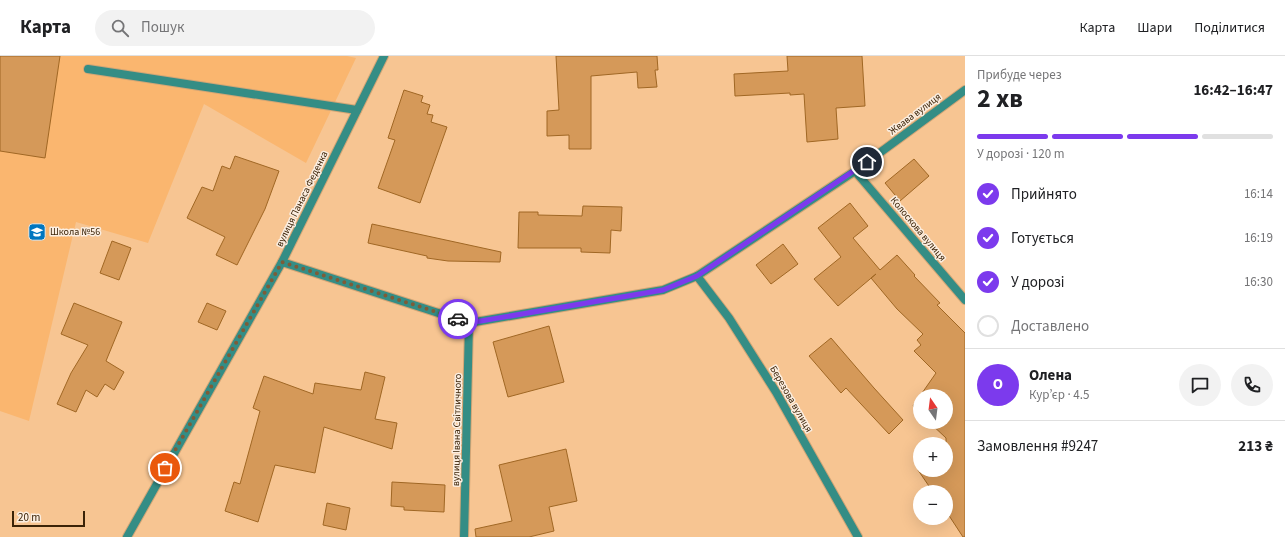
<!DOCTYPE html>
<html lang="uk">
<meta charset="utf-8">
<style>
:root{--surface:#fff;--page:#f2f2f2;--text:#202124;--muted:#757577;--line:#e0e0e0;--accent:#7c3aed}
body{margin:0;font-family:"Source Sans 3",sans-serif;background:var(--page);color:var(--text);height:100vh;display:flex;flex-direction:column;font-size:15px;white-space:nowrap}
*{box-sizing:border-box;margin:0}
p{font-size:13px;color:var(--muted)}
.icon{flex:none;width:22px;height:22px;fill:none;stroke:currentColor;stroke-width:2;stroke-linecap:round;stroke-linejoin:round}
.map{position:relative;flex:1;overflow:hidden}
.details{display:flex;flex-direction:column;background:var(--surface);width:320px}
.details>*{flex:none}
.needle{width:26px;rotate:346deg}
.tools{position:absolute;left:913px;top:333px;display:grid;gap:8px}
.tools a{display:grid;place-items:center;width:40px;height:40px;border-radius:50%;background:var(--surface);box-shadow:0 4px 16px #0002;font-size:20px}
.scale{position:absolute;left:12px;bottom:10px;width:73px;box-sizing:border-box;padding-left:4px;border:2px solid #3b2307;border-top:0;font-size:11px;line-height:14px;white-space:nowrap;color:#3b2307;-webkit-text-stroke:3px #fbeee1;paint-order:stroke}
.pin{position:absolute;display:grid;place-items:center;width:34px;height:34px;color:#fff;margin:-17px;border:2px solid #fff;border-radius:50%;box-shadow:0 1px 4px #0007}
.courier{position:absolute;display:grid;place-items:center;width:40px;height:40px;margin:-20px;border:3px solid #7c3aed;border-radius:50%;background:#fff;color:#222;box-shadow:0 1px 5px #0007}
.summary em{font-style:normal;font-weight:700}
.summary div{display:flex;flex-direction:column-reverse}
.summary{display:flex;align-items:center;justify-content:space-between;height:68px;padding:0 12px}
h1{font-size:26px;font-weight:700;line-height:30px}
.bar{display:grid;grid-template-columns:repeat(4,1fr);gap:6px 4px;align-content:center;height:48px;padding:0 12px}
.bar i{height:5px;border-radius:3px;background:var(--line)}
.bar .active{background:var(--accent)}
.bar p{grid-column:span 4}
.line{display:flex;align-items:center;gap:10px;padding:0 12px;border-top:1px solid var(--line)}
.line div{flex:1}
.round{display:grid;place-items:center;flex:none;width:42px;height:42px;border-radius:21px;background:var(--page)}
ol{padding:0 12px;list-style:none}
li{display:flex;align-items:center;gap:12px;height:44px}
li p{margin-inline-start:auto}
li .icon{padding:4px;border-radius:50%;background:var(--accent);color:#fff;stroke-width:4}
li:last-child{color:var(--muted)}
li i{width:22px;height:22px;border:2px solid var(--line);border-radius:50%}
header{display:flex;align-items:center;gap:24px;box-sizing:border-box;height:56px;padding:0 20px;background:var(--surface);border-bottom:1px solid var(--line)}
header strong{font-size:19px}
nav{display:flex;gap:22px;margin-inline-start:auto;font-size:14px}
.search{width:280px;height:36px;background:var(--page);display:flex;align-items:center;gap:10px;box-sizing:border-box;padding:0 14px;border-radius:22px;color:var(--muted);font-size:15px}
main{display:flex;flex:1;min-height:0}
.map>svg:first-child{display:block}
.built{fill:#fab66f}
.building{fill:#d59959;stroke:#a06724}
.lines{fill:none;stroke-linecap:round;stroke-linejoin:round}
.service-casing{stroke:#d1a576;stroke-width:10}
.minor-casing{stroke:#d1a576;stroke-width:10}
.service{stroke:#348d85;stroke-width:8}
.minor{stroke:#348d85;stroke-width:8}
.done{stroke:#7d5c38;stroke-width:4;stroke-dasharray:0 7.2}
.route{stroke:#7c3aed;stroke-width:5}
.labels{text-anchor:middle;dominant-baseline:central;stroke-width:3;stroke-linejoin:round;paint-order:stroke}
.street-label{font-size:10px;fill:#3b2307;stroke:#fbeee1}
.poi-label{font-size:10px;fill:#3b2307;stroke:#fbeee1;text-anchor:start}
</style>
<header>
<strong>Карта</strong>
<div class="search"><svg class="icon" aria-label="search" viewBox="0 0 24 24"><circle cx="10" cy="10" r="6"/><path d="M15 15l6 6"/></svg>Пошук</div>
<nav><a>Карта</a><a>Шари</a><a>Поділитися</a></nav>
</header>
<main>
<div class="map">
<svg width="965" height="481" viewBox="0 0 965 481">
<rect width="100%" height="100%" fill="#f7c592"/>
<polygon class="built" points="0,0 347,0 356,2 306,107 204,48 148,187 76,166 29,365 0,355"/>
<g class="building">
<polygon points="0,0 60,0 45,102 0,95"/>
<polygon points="556,0 657,0 658,14 655,14 657,31 638,32 637,16 591,20 591,93 569,93 569,79 547,80 547,55 559,54"/>
<polygon points="787,0 862,0 865,50 836,52 838,83 807,86 804,38 790,39 790,37 735,40 734,18 788,15"/>
<polygon points="404,34 423,40 421,46 430,49 427,58 433,59 431,66 447,71 420,147 378,132 395,84 388,82"/>
<polygon points="235,100 279,115 265,153 237,209 216,199 225,181 187,162 202,131 213,135 222,110 230,113"/>
<polygon points="914,103 929,120 900,145 885,127"/>
<polygon points="850,147 868,170 853,182 880,214 897,199 915,219 914,220 940,247 937,249 965,277 965,481 963,481 946,455 946,436 933,436 918,414 946,414 946,382 929,366 946,366 946,340 920,340 936,317 914,295 921,289 917,284 923,278 897,253 871,222 876,218 838,250 814,223 841,201 818,172"/>
<polygon points="583,150 622,151 621,175 611,174 610,197 581,196 581,192 518,192 519,156 538,156 538,159 582,160"/>
<polygon points="372,168 501,196 500,206 448,205 427,202 427,200 368,187"/>
<polygon points="112,185 131,192 119,224 100,217"/>
<polygon points="783,188 798,208 771,228 756,209"/>
<polygon points="74,247 122,266 106,305 124,316 114,334 105,328 97,341 86,334 76,356 57,348 71,317 88,289 61,278"/>
<polygon points="207,247 226,255 217,274 198,266"/>
<polygon points="549,270 564,326 508,341 493,286"/>
<polygon points="831,282 874,332 903,364 889,378 846,332 841,337 809,300"/>
<polygon points="365,316 385,321 375,363 397,367 392,393 324,371 315,417 275,409 258,466 225,455 234,426 240,428 260,355 253,352 264,320 313,338 315,327 361,334"/>
<polygon points="920,340 920,357 913,350"/>
<polygon points="566,393 577,445 549,451 554,475 529,481 476,481 475,473 512,465 499,409"/>
<polygon points="392,426 445,429 444,456 404,454 404,451 391,450"/>
<polygon points="327,447 350,452 346,474 323,469"/>
</g>
<g class="lines">
<defs>
<polyline id="service" points="88,13 357,54"/>
<g id="minor">
<polyline points="855,115 965,244"/>
<polyline points="282,206 469,267 663,234 697,220 855,115 965,34"/>
<polyline points="697,220 729,262 776,336 858,481"/>
<polyline points="127,481 282,206 384,0"/>
<polyline points="464,481 469,267"/>
</g>
</defs>
<use href="#service" class="service-casing"/>
<use href="#minor" class="minor-casing"/>
<use href="#service" class="service"/>
<use href="#minor" class="minor"/>
</g>
<g class="lines">
<polyline class="done" points="165,412 282,206 458,263"/>
<polyline class="route" points="458,263 469,267 663,234 697,220 867,106"/>
</g>
<defs>
<symbol id="school-square" viewBox="-11 -11 22 22"><rect x="-9" y="-9" width="18" height="18" rx="4" fill="#0076c0" stroke="#fbeee1"/><path d="M0-5L7-2L0 1L-7-2ZM-4 1L0 2.5L4 1V4Q0 6-4 4Z" fill="#fff"/></symbol>
</defs>
<g fill-rule="evenodd">
<use href="#school-square" x="27" y="166" width="20" height="20"/>
</g>
<g class="labels">
<g class="street-label">
<text transform="translate(915 58) rotate(-37)">Жвава вулиця</text>
<text transform="translate(302 143) rotate(-64)">вулиця Панаса Феденка</text>
<text transform="translate(918 173) rotate(50)">Колоскова вулиця</text>
<text transform="translate(791 343) rotate(60)">Березова вулиця</text>
<text transform="translate(457 374) rotate(-89)">вулиця Івана Світличного</text>
</g>
<g class="poi-label">
<text x="50" y="176">Школа №56</text>
</g>
</g>
</svg>
<div class="tools">
<a><svg class="needle" viewBox="-14 -14 28 28"><path d="M0-13l5 13h-10z" fill="#e53935"/><path d="M0 13l5-13h-10z" fill="#757577"/></svg></a>
<a>+</a>
<a>−</a>
</div>
<div class="scale">20 m</div>
<div class="pin" style="left:165px;top:412px;background:#ea580c"><svg class="icon" aria-label="bag" viewBox="0 0 24 24"><path d="M5 8h14l-1 12H6zM9 8a3 3 0 0 1 6 0"/></svg></div>
<div class="pin" style="left:867px;top:106px;background:#1f2937"><svg class="icon" aria-label="home" viewBox="0 0 24 24"><path d="M3 11l9-7 9 7M6 9v11h12V9"/></svg></div>
<div class="courier" style="left:458px;top:263px"><svg class="icon" aria-label="car" viewBox="0 0 24 24"><path d="M5 17H2v-5l4-1 3-4h7l3 4 3 1v5h-3M9 17h6M6 11h13"/><circle cx="7" cy="17" r="2"/><circle cx="17" cy="17" r="2"/></svg></div>
</div>
<section class="details">
<div class="summary"><div><h1>2 хв</h1><p>Прибуде через</p></div><em>16:42–16:47</em></div>
<div class="bar"><i class="active"></i><i class="active"></i><i class="active"></i><i></i><p>У дорозі · 120 m</p></div>
<ol>
<li><svg class="icon" aria-label="check" viewBox="0 0 24 24"><path d="M5 12l5 5 9-10"/></svg>Прийнято<p>16:14</p></li>
<li><svg class="icon" aria-label="check" viewBox="0 0 24 24"><path d="M5 12l5 5 9-10"/></svg>Готується<p>16:19</p></li>
<li><svg class="icon" aria-label="check" viewBox="0 0 24 24"><path d="M5 12l5 5 9-10"/></svg>У дорозі<p>16:30</p></li>
<li><i></i>Доставлено</li>
</ol>
<div class="line" style="height:72px"><b class="round" style="background:var(--accent);color:#fff">О</b><div><b>Олена</b><p>Кур’єр · 4.5</p></div><a class="round"><svg class="icon" aria-label="chat" viewBox="0 0 24 24"><path d="M4 5h16v11H9l-5 4z"/></svg></a><a class="round"><svg class="icon" aria-label="phone" viewBox="0 0 24 24"><path d="M5 4h4l2 5-3 2q2 4 5 5l2-3 5 2v4C11 20 4 13 5 4z"/></svg></a></div>
<div class="line" style="height:52px"><div>Замовлення #9247</div><b>213 ₴</b></div>
</section>
</main>
